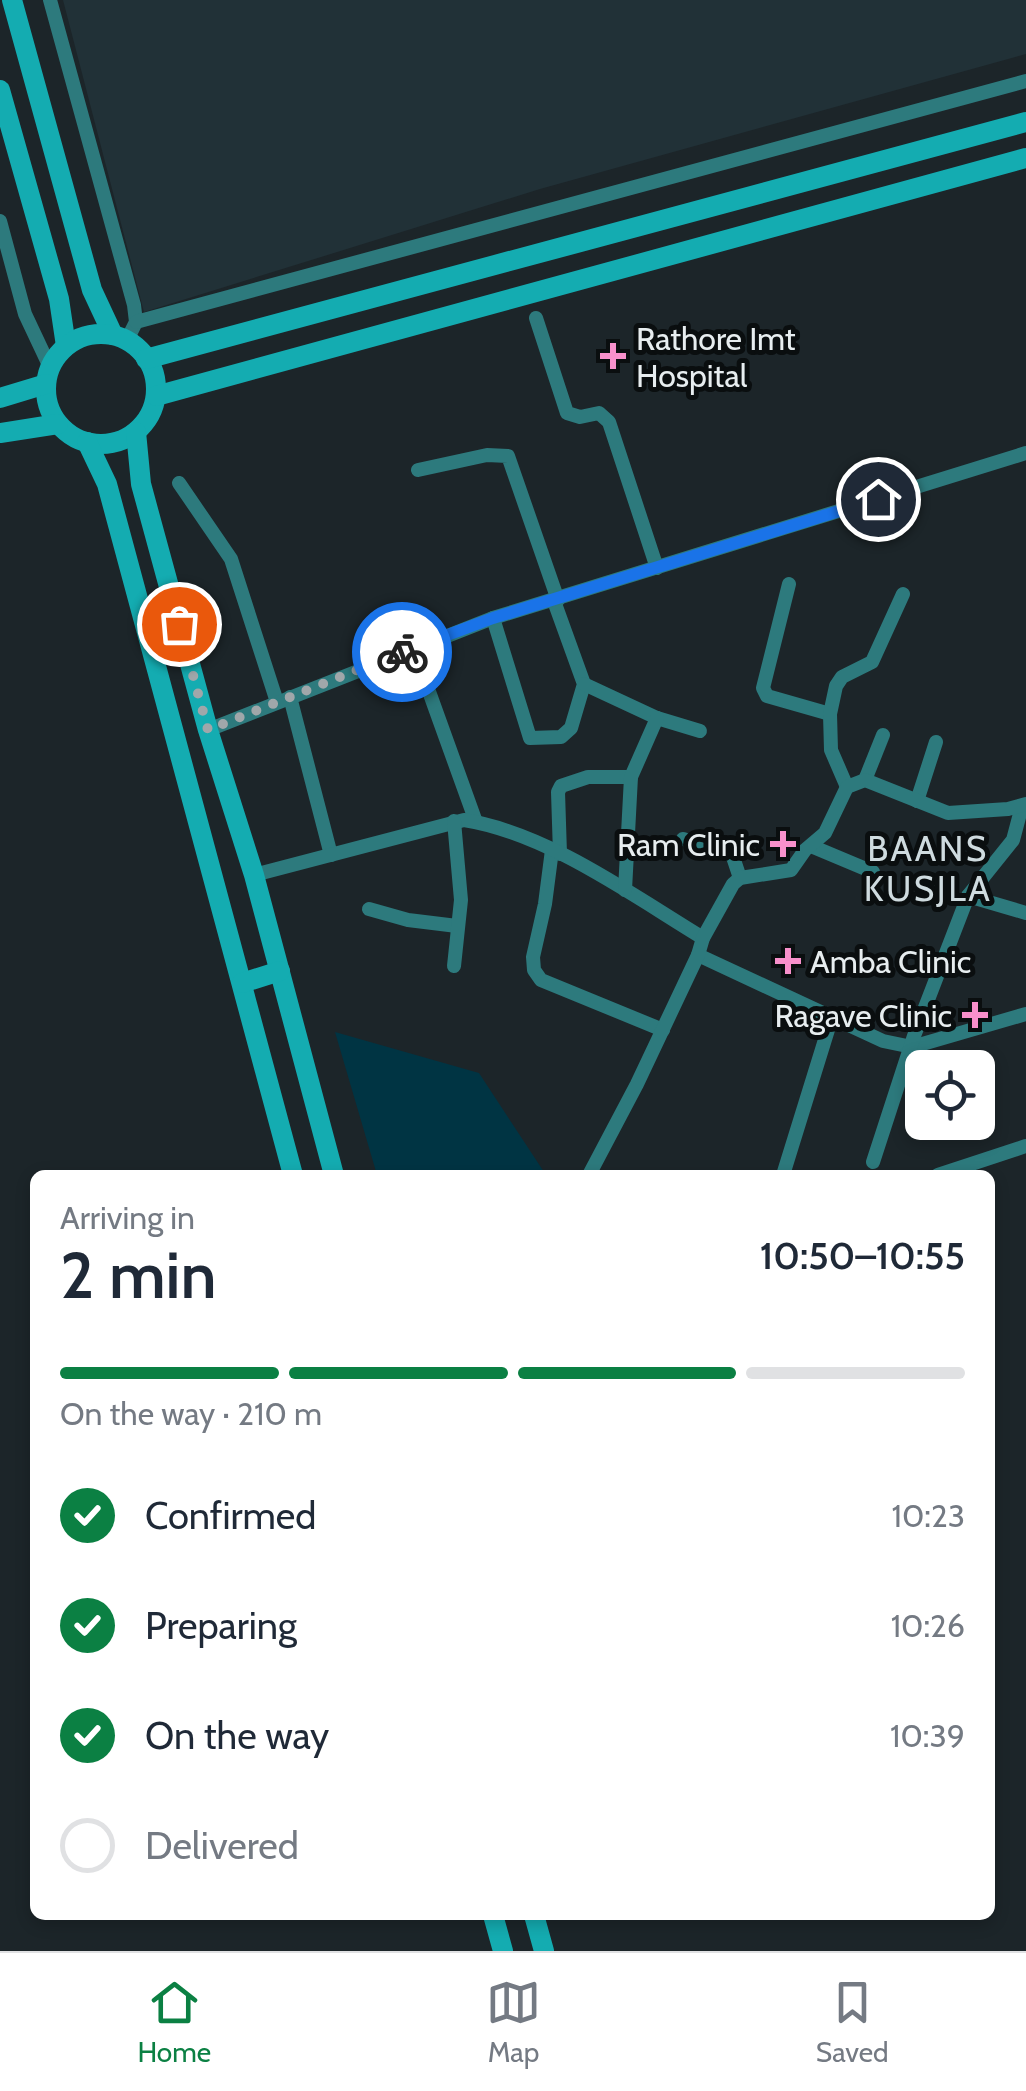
<!DOCTYPE html>
<meta charset="utf-8">
<style>
:root{--surface:#fff;--page:#f6f6f7;--text:#1f2937;--muted:#747a83;--line:#e0e1e3;--accent:#0b8043}
body{margin:0;font-family:Cabin,sans-serif;background:var(--page);color:var(--text);height:100vh;display:flex;flex-direction:column;font-size:38px;white-space:nowrap}
*{box-sizing:border-box;margin:0}
p{font-size:32px;color:var(--muted)}
.icon{flex:none;width:55px;height:55px;fill:none;stroke:currentColor;stroke-width:2;stroke-linecap:round;stroke-linejoin:round}
.map{position:relative;flex:1;overflow:hidden}
.side{position:absolute;left:30px;top:1170px;width:965px;height:750px;display:flex;flex-direction:column;background:var(--surface);border-radius:15px;box-shadow:0 5px 15px #0003}
.side>*{flex:none}
.controls{position:absolute;left:905px;top:1050px;display:grid;gap:20px}
.controls a{display:grid;place-items:center;width:90px;height:90px;border-radius:15px;background:var(--surface);box-shadow:0 5px 15px #0003;font-size:50px}
.pin{position:absolute;display:grid;place-items:center;width:85px;height:85px;color:#fff;margin:-42px;border:5px solid #fff;border-radius:50%;box-shadow:0 2px 10px #0007}
.courier{position:absolute;display:grid;place-items:center;width:100px;height:100px;margin:-50px;border:8px solid #1a73e8;border-radius:50%;background:#fff;color:#222;box-shadow:0 2px 12px #0007}
.headline em{font-style:normal;font-weight:600}
.headline div{display:flex;flex-direction:column-reverse}
.headline{display:flex;align-items:center;justify-content:space-between;height:170px;padding:0 30px}
h1{font-size:65px;font-weight:600;line-height:75px}
.bar{display:grid;grid-template-columns:repeat(4,1fr);gap:15px 10px;align-content:center;height:120px;padding:0 30px}
.bar i{height:12px;border-radius:8px;background:var(--line)}
.bar .active{background:var(--accent)}
.bar p{grid-column:span 4}
ol{padding:0 30px;list-style:none}
li{display:flex;align-items:center;gap:30px;height:110px}
li p{margin-inline-start:auto}
li .icon{padding:10px;border-radius:50%;background:var(--accent);color:#fff;stroke-width:4}
li:last-child{color:var(--muted)}
li i{width:55px;height:55px;border:5px solid var(--line);border-radius:50%}
.menu{display:flex;justify-content:space-around;align-items:center;height:140px;border-top:2px solid var(--line);background:var(--surface);font-size:28px;color:var(--muted)}
.menu a{display:grid;justify-items:center;gap:5px}
.menu .active{color:var(--accent)}
.map>svg:first-child{display:block}
.built{fill:#213137}
.green{fill:#003443}
.lines{fill:none;stroke-linecap:round;stroke-linejoin:round}
.street{stroke:#2d7a7d;stroke-width:14}
.secondary{stroke:#14acb1;stroke-width:20}
.done{stroke:#a0a7aa;stroke-width:10;stroke-dasharray:0 18}
.route{stroke:#1a73e8;stroke-width:12}
.poi-dot{fill:#f890cb;stroke:#0a0e0f;stroke-width:4}
.labels{text-anchor:middle;dominant-baseline:central;stroke-width:10;stroke-linejoin:round;paint-order:stroke}
.poi-label{font-size:32px;fill:#e7edef;stroke:#0a0e0f;text-anchor:start}
.neighbourhood-label{font-size:35px;letter-spacing:2.5px;fill:#cfdbdf;stroke:#0a0e0f}
</style>
<div class="map">
<svg width="1026" height="1951" viewBox="0 0 1026 1951">
<rect width="100%" height="100%" fill="#1c2529"/>
<polygon class="built" points="63,0 1026,0 1026,54 540,189 144,312"/>
<polygon class="green" points="335,1032 479,1073 546,1175 377,1175"/>
<g class="lines">
<g class="street">
<polyline points="50,0 134,305 136,322 127,340"/>
<polyline points="0,221 25,314 49,365"/>
<polyline points="536,318 567,413 580,417 599,413 609,422 657,568"/>
<polyline points="136,322 1026,81"/>
<polyline points="418,470 487,455 508,456 558,600"/>
<polyline points="179,483 231,559 277,702"/>
<polyline points="789,584 763,688 767,696 830,714"/>
<polyline points="493,618 530,738 561,737 571,728 584,684 554,601"/>
<polyline points="413,647 476,822"/>
<polyline points="584,684 657,718 700,731"/>
<polyline points="290,697 331,855"/>
<polyline points="208,730 493,618 1026,453"/>
<polyline points="865,780 883,735"/>
<polyline points="847,787 831,750 830,714 836,686 842,677 872,662 903,594"/>
<polyline points="917,801 936,742"/>
<polyline points="683,839 728,852 733,857 740,878"/>
<polyline points="811,846 873,872"/>
<polyline points="552,850 545,904 533,957 534,970 541,980 663,1030"/>
<polyline points="560,854 558,792 561,786 588,777 631,777"/>
<path d="M254 875 464 820C547 833 632 895 703 938"/>
<polyline points="625,890 631,777 657,718"/>
<polyline points="968,896 1026,913"/>
<polyline points="369,909 408,920 457,926"/>
<polyline points="698,955 883,1041 912,1047 1026,1014"/>
<polyline points="454,966 461,900 454,821"/>
<polyline points="873,1162 914,1036 968,896 1013,840 1022,806"/>
<polyline points="589,1175 637,1084 698,955 703,938 733,884 740,878 791,870 805,850 825,833 847,787 865,780 948,813 1008,809 1026,804"/>
<polyline points="783,1175 832,1017"/>
<polyline points="938,1175 1026,1146"/>
</g>
<g class="secondary">
<polyline points="12,0 92,290 113,335"/>
<polyline points="0,90 59,299 66,346"/>
<circle cx="101" cy="389" r="55"/>
<polyline points="146,359 1026,122"/>
<polyline points="156,396 1026,158"/>
<polyline points="0,398 46,384"/>
<polyline points="136,432 141,484 208,730 254,875 334,1175"/>
<polyline points="0,433 58,424"/>
<polyline points="87,442 107,484 293,1175"/>
<polyline points="242,983 280,971"/>
<polyline points="493,1915 503,1951"/>
<polyline points="534,1915 544,1951"/>
</g>
</g>
<g class="lines">
<polyline class="done" points="179,624 208,730 402,652"/>
<polyline class="route" points="402,652 493,618 878,499"/>
</g>
<g class="poi-dot">
<path d="M608 341h10v10h10v10h-10v10h-10v-10h-10v-10h10z"/>
<path d="M778 829h10v10h10v10h-10v10h-10v-10h-10v-10h10z"/>
<path d="M783 946h10v10h10v10h-10v10h-10v-10h-10v-10h10z"/>
<path d="M970 1000h10v10h10v10h-10v10h-10v-10h-10v-10h10z"/>
</g>
<g class="labels">
<g class="poi-label">
<text x="636" y="338">Rathore Imt<tspan x="636" dy="37">Hospital</tspan></text>
<text x="760" y="844" text-anchor="end">Ram Clinic</text>
<text x="810" y="961">Amba Clinic</text>
<text x="952" y="1015" text-anchor="end">Ragave Clinic</text>
</g>
<g class="neighbourhood-label">
<text x="928" y="848">BAANS<tspan x="928" dy="40">KUSJLA</tspan></text>
</g>
</g>
</svg>
<div class="controls">
<a><svg class="icon" aria-label="locate" viewBox="0 0 24 24"><circle cx="12" cy="12" r="6"/><path d="M12 2v4M12 18v4M2 12h4M18 12h4"/></svg></a>
</div>
<div class="pin" style="left:179px;top:624px;background:#ea580c"><svg class="icon" aria-label="bag" viewBox="0 0 24 24"><path d="M5 8h14l-1 12H6zM9 8a3 3 0 0 1 6 0"/></svg></div>
<div class="pin" style="left:878px;top:499px;background:#1f2937"><svg class="icon" aria-label="home" viewBox="0 0 24 24"><path d="M3 11l9-7 9 7M6 9v11h12V9"/></svg></div>
<div class="courier" style="left:402px;top:652px"><svg class="icon" aria-label="bike" viewBox="0 0 24 24"><circle cx="6" cy="16" r="4"/><circle cx="18" cy="16" r="4"/><path d="M6 16l4-8h5l3 8M10 8l3 8H6M13 5h3"/></svg></div>
<section class="side">
<div class="headline"><div><h1>2 min</h1><p>Arriving in</p></div><em>10:50–10:55</em></div>
<div class="bar"><i class="active"></i><i class="active"></i><i class="active"></i><i></i><p>On the way · 210 m</p></div>
<ol>
<li><svg class="icon" aria-label="check" viewBox="0 0 24 24"><path d="M5 12l5 5 9-10"/></svg>Confirmed<p>10:23</p></li>
<li><svg class="icon" aria-label="check" viewBox="0 0 24 24"><path d="M5 12l5 5 9-10"/></svg>Preparing<p>10:26</p></li>
<li><svg class="icon" aria-label="check" viewBox="0 0 24 24"><path d="M5 12l5 5 9-10"/></svg>On the way<p>10:39</p></li>
<li><i></i>Delivered</li>
</ol>
</section>
</div>
<nav class="menu">
<a class="active"><svg class="icon" aria-label="home" viewBox="0 0 24 24"><path d="M3 11l9-7 9 7M6 9v11h12V9"/></svg>Home</a>
<a><svg class="icon" aria-label="map" viewBox="0 0 24 24"><path d="M3 6l6-2 6 2 6-2v14l-6 2-6-2-6 2zM9 4v14M15 6v14"/></svg>Map</a>
<a><svg class="icon" aria-label="saved" viewBox="0 0 24 24"><path d="M7 4h10v16l-5-4-5 4z"/></svg>Saved</a>
</nav>
